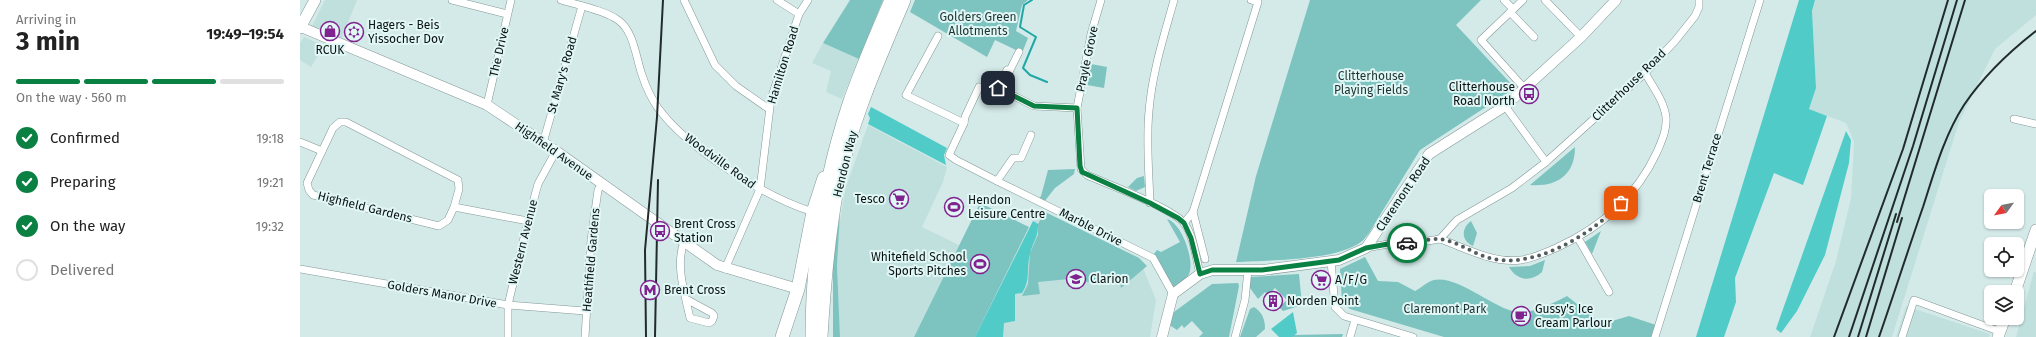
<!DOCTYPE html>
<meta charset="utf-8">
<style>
:root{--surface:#fff;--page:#f2f2f2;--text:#222;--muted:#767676;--line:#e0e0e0;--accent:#0b8043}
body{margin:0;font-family:"Fira Sans",sans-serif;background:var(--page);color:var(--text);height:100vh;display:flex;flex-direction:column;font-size:15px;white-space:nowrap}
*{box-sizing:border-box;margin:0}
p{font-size:13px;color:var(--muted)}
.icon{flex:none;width:22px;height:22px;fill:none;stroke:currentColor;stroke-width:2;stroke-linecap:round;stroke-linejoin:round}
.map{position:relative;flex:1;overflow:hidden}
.drawer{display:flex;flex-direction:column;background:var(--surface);width:300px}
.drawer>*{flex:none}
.needle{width:26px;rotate:237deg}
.fabs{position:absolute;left:1684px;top:189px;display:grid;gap:8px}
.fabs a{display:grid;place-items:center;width:40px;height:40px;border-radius:6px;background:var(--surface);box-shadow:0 1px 3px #0004;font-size:20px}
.pin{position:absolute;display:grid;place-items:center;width:34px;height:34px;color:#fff;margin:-17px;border-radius:8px;box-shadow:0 2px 6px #0006}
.courier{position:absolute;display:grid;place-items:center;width:40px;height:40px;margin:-20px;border:3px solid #0b8043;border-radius:50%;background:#fff;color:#222;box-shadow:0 1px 5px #0007}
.summary em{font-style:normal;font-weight:700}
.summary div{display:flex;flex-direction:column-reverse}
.summary{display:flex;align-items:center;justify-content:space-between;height:68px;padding:0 16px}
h1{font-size:26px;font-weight:700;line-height:30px}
.bar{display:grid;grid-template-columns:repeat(4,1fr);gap:6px 4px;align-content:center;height:48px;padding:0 16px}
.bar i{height:5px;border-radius:3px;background:var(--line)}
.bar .active{background:var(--accent)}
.bar p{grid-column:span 4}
ol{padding:0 16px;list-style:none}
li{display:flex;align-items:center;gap:12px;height:44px}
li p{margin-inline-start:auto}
li .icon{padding:4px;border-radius:50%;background:var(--accent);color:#fff;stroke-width:4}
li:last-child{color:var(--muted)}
li i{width:22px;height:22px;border:2px solid var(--line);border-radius:50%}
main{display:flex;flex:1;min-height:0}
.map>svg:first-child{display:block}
.built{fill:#c0e0de}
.green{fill:#7dc3c0}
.forest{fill:#50cbc8}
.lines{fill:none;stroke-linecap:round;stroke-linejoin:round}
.stream{stroke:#20a8a6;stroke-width:2}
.street-casing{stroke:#839796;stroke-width:8}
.secondary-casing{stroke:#839796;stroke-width:11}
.primary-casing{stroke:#839796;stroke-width:12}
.highway-casing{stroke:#839796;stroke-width:14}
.street{stroke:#fff;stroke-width:7}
.secondary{stroke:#fff;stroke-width:10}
.primary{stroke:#fff;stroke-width:11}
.highway{stroke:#fff;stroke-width:13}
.rail{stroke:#212b2b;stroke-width:2}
.done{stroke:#515e5d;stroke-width:4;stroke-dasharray:0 7.2}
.route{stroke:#0b8043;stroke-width:5}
.labels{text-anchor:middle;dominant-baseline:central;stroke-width:4;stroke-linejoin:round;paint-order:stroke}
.park-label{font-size:12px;fill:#1d3332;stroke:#e1f7f6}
.poi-label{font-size:12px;fill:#0a1212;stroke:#e1f7f6;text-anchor:start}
.street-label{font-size:12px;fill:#0a1212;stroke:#e1f7f6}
</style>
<main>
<section class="drawer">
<div class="summary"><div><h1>3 min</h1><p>Arriving in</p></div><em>19:49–19:54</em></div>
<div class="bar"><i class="active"></i><i class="active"></i><i class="active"></i><i></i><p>On the way · 560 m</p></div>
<ol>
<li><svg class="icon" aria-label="check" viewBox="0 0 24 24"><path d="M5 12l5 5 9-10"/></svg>Confirmed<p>19:18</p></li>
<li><svg class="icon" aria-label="check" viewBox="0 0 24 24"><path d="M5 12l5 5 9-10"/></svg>Preparing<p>19:21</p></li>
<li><svg class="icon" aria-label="check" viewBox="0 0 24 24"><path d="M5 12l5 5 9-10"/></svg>On the way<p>19:32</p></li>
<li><i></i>Delivered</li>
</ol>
</section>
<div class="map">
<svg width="1736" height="337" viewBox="0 0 1736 337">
<rect width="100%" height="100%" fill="#d4eae9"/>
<g class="built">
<polygon points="25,0 57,0 41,40 12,26"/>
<polygon points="1515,0 1736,0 1736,15 1695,49 1659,122 1592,337 1510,337 1536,261 1551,198 1554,142 1546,123 1509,109 1516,88 1512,11"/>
<polygon points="4,37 24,46 11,67 0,60 0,43"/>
<polygon points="523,43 559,59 542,99 526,92 531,71 512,63"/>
<polygon points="568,125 647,167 643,182 622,227 659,245 614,337 540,337 537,266 539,226 545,190"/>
<polygon points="739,209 839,258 856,300 850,337 675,337"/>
<polygon points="1734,271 1736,273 1736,337 1716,337"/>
<polygon points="1606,306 1690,334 1689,337 1596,337"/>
</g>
<g class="green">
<polygon points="550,0 583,0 559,59 523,43"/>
<polygon points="615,0 728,0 722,5 716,31 728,38 722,53 695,40 687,57 610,12"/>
<path d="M1010 0H1181L1156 25 1215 88 1120 150 1069 233C1066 236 1064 240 1061 242 1035 261 968 260 936 262L956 176Z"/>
<polygon points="791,64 807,67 804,88 787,85"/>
<path d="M1275 147C1275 175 1257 187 1230 185Z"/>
<polygon points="775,169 774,174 755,188 744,202 739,199 741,196 748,170"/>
<polygon points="844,176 845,187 836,191 828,187 837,178"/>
<polygon points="680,203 729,227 675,337 614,337"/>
<polygon points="745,212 839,258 847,266 821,288 819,276 802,280 770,284 769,279 738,282 740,294 722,296 728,284 730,253 738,235 738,224"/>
<polygon points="540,214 537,266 540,337 533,337 533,260"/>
<path d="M867 219C882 223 895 261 889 274 886 280 878 285 873 288L853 255 857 250 861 252 880 242Z"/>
<path d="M1171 221 1177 233 1173 246C1161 241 1161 228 1171 221Z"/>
<polygon points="1301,231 1292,254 1285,242"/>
<path d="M1065 257 1078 281 1098 282 1115 291C1121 288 1128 281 1134 280 1158 275 1192 308 1217 312 1229 315 1256 302 1267 296L1302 324 1329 316 1356 325 1352 337H1144L1050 309 1042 302 1040 269Z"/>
<path d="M1245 260 1242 272C1231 282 1217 281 1209 267L1230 266Z"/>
<polygon points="999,274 1002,305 983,311 979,307 987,300 975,288 968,295 965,292 958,299 950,288 950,277"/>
<polygon points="938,283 939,286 929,337 899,337 903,333 892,321 884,328 882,325 877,330 868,324 874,312 912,284"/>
<path d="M954 307C962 312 965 319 965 329L956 337H940L950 309Z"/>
<polygon points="1043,334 1042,337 992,337 993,335"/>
</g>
<g class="forest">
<polygon points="1499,0 1515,0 1512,11 1516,88 1509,109 1527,116 1503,185 1474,173 1435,278 1436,302 1424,337 1396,337"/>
<polygon points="571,107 647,148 644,155 646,165 568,124 570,118 568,114"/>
<polygon points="1546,131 1551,140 1549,163 1525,255 1497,311 1481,333 1476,329"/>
<path d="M733 221 738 224C738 239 733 241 730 254 726 269 731 280 722 293L715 294V321L704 323 703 337H675Z"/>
<polygon points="993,312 997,333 992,337 979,337 971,329"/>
</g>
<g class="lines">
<polyline class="stream" points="732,0 724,5 720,27 736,37 723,68 730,75 747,82"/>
<defs>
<g id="street">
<polyline points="152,0 207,14"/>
<path d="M261 0C277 5 304 10 318 20 334 31 336 58 342 75 346 87 351 98 358 108 388 149 465 197 513 212"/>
<polyline points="384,0 415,65 436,86 469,109"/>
<polyline points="477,0 499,14"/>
<path d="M801 0 791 34 777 108 781 169 787 175C809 185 870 207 884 223 894 236 896 259 900 274"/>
<polyline points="1204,0 1213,9"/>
<polyline points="1223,0 1181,40 1225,89"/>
<polyline points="1245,0 1281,37"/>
<polyline points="1210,12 1234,37"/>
<polyline points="638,36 606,95 664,123 649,155 656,160 697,181 853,258 873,294"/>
<polyline points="719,52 709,72 707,70 698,88 734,106 777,108"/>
<polyline points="187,105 211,0"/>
<polyline points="1205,106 1246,162"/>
<polyline points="1714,119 1736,124"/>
<polyline points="664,123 665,117 679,87"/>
<polyline points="0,142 22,151"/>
<polyline points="243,143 282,6"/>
<polyline points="697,181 713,158 721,158 731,135"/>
<path d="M850 203C849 172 846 141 849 111 852 73 864 36 874 0"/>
<polyline points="154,207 159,189 158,180 46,122 40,122 33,128 7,183 9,190 13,195 139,226 148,220 154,207 228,221"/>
<polyline points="893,212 905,259"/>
<polyline points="884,223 893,212 958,2 951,0"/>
<polyline points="1278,238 1309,292"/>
<path d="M1140 239C1166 248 1193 264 1221 260 1234 258 1247 252 1258 247 1302 227 1337 195 1357 152 1362 140 1367 130 1366 117 1364 101 1353 87 1345 73"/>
<path d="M384 242C375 265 385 295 390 318L409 323 412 321 414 316 412 313 386 299"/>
<polyline points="1066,248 1088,244 1115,243 1140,239 1157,220 1212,188 1246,162 1345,73 1375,41 1395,16 1399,7 1399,0"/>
<polyline points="1031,261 1035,307 1044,316 1113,337"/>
<polyline points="0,269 208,305 285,311"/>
<polyline points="425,269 460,189 471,99 499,14 508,0"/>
<polyline points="208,337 208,305 228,221 238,184 256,151"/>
<polyline points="285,337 291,240 298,190 302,184"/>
<polyline points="935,337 945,300 948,270"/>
<polyline points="1050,337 1055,320"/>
<polyline points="1355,337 1460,0"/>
<polyline points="1602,337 1614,300 1701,332"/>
</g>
<g id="secondary">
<polyline points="1,27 187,105 256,151 417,265 498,289 497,294"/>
<polyline points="862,337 873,294 900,274 913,270 963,270 1039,260 1066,248 1129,154 1205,106 1281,37 1316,0"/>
</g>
<g id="primary">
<polyline points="0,28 15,0"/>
<polyline points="1715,292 1736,230"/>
<polyline points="1698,337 1705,318"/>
</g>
<g id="highway">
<polyline points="482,337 498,289 513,212 524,178"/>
<path d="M512 337C512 259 524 179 549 104 561 69 576 35 591 0"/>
<path d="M521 337C524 287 528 238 537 189 550 123 578 62 604 0"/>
</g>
</defs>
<use href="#street" class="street-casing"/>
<use href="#secondary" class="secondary-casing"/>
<use href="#primary" class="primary-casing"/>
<use href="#highway" class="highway-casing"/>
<use href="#street" class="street"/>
<use href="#secondary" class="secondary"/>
<use href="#primary" class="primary"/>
<use href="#highway" class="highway"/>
<g class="rail">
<polyline points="1597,222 1665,0"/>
<polyline points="346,337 345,250 357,117 363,0"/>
<polyline points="355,337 358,180"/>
<polyline points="1534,337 1603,149 1648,0"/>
<polyline points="1549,337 1613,146 1657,0"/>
<polyline points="1558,337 1596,214"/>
<polyline points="1566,337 1602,218"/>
<path d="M1579 337C1594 294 1608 250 1623 207 1634 173 1644 136 1664 105 1683 77 1709 52 1736 31"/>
</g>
</g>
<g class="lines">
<path class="done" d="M1107 243C1117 243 1130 238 1140 239 1156 241 1171 252 1186 257 1231 272 1291 235 1321 203"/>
<polyline class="route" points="698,88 734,106 777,108 780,166 782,172 850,203 878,218 884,223 891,238 900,274 912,270 962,270 1039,260 1066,248 1088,244 1107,243"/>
</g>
<defs>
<symbol id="shop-ring" viewBox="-11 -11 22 22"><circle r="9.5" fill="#e1f7f6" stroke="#81238f" stroke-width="1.5"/><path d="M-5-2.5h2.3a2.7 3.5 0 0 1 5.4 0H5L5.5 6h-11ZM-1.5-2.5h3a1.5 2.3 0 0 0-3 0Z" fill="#81238f"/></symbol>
<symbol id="synagogue-ring" viewBox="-11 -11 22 22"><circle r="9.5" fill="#e1f7f6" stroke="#81238f" stroke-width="1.5"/><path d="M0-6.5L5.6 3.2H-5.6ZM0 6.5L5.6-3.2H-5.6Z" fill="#81238f"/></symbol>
<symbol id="bus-ring" viewBox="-11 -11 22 22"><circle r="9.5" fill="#e1f7f6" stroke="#81238f" stroke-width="1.5"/><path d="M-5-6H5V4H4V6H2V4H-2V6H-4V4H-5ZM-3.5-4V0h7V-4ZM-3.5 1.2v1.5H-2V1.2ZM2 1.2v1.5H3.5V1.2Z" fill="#81238f"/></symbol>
<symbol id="supermarket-ring" viewBox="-11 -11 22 22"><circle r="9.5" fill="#e1f7f6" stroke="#81238f" stroke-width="1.5"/><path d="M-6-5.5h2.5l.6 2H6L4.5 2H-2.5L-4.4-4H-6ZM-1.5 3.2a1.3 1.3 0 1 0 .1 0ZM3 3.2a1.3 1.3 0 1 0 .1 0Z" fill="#81238f"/></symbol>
<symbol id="stadium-ring" viewBox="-11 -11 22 22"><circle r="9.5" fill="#e1f7f6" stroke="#81238f" stroke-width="1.5"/><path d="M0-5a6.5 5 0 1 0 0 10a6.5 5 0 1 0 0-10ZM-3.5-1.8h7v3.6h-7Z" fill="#81238f"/></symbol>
<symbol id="school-ring" viewBox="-11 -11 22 22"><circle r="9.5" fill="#e1f7f6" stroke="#81238f" stroke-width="1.5"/><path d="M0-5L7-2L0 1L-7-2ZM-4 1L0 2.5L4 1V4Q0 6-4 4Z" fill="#81238f"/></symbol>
<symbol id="metro-ring" viewBox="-11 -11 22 22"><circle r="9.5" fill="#e1f7f6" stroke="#81238f" stroke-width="1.5"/><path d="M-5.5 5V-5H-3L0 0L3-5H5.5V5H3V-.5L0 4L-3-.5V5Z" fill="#81238f"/></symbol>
<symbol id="building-ring" viewBox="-11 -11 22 22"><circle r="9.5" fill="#e1f7f6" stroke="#81238f" stroke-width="1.5"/><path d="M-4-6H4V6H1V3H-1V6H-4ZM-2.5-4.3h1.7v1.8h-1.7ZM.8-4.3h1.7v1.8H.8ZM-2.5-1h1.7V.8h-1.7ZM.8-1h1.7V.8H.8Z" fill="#81238f"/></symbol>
<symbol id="cafe-ring" viewBox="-11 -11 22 22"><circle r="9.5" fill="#e1f7f6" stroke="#81238f" stroke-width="1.5"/><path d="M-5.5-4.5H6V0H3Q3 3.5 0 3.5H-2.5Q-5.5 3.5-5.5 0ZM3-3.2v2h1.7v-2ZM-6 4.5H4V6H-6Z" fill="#81238f"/></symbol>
</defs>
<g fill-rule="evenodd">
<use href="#shop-ring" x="19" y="20" width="22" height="22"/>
<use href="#synagogue-ring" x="43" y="21" width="22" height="22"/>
<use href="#bus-ring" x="1218" y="83" width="22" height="22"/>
<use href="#supermarket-ring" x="588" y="188" width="22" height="22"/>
<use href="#stadium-ring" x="643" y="196" width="22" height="22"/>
<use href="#bus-ring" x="349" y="220" width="22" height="22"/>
<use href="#stadium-ring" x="669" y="253" width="22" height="22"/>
<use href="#school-ring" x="765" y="268" width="22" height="22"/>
<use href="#supermarket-ring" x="1010" y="269" width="22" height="22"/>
<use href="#metro-ring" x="339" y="279" width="22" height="22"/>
<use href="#building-ring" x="962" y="290" width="22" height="22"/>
<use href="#cafe-ring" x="1210" y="305" width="22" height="22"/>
</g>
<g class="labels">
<g class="park-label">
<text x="678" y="17">Golders Green<tspan x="678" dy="14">Allotments</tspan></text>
<text x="1071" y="76">Clitterhouse<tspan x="1071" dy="14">Playing Fields</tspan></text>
<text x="1145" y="309">Claremont Park</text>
</g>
<g class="poi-label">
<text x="68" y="25">Hagers - Beis<tspan x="68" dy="14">Yissocher Dov</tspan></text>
<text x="30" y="50" text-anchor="middle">RCUK</text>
<text x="1215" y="87" text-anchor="end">Clitterhouse<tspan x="1215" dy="14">Road North</tspan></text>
<text x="585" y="199" text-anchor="end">Tesco</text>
<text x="668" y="200">Hendon<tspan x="668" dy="14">Leisure Centre</tspan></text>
<text x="374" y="224">Brent Cross<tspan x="374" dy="14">Station</tspan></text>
<text x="666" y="257" text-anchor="end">Whitefield School<tspan x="666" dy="14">Sports Pitches</tspan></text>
<text x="790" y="279">Clarion</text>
<text x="1035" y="280">A/F/G</text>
<text x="364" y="290">Brent Cross</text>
<text x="987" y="301">Norden Point</text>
<text x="1235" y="309">Gussy's Ice<tspan x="1235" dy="14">Cream Parlour</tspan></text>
</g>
<g class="street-label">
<text transform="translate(199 52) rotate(-77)">The Drive</text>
<text transform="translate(787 59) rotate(-78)">Prayle Grove</text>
<text transform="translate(483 65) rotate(-73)">Hamilton Road</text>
<text transform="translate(262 75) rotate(-74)">St Mary's Road</text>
<text transform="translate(1329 85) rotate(-44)">Clitterhouse Road</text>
<text transform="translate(254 151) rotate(35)">Highfield Avenue</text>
<text transform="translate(420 161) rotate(36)">Woodville Road</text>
<text transform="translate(545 164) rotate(-76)">Hendon Way</text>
<text transform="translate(1407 168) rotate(-73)">Brent Terrace</text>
<text transform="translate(1103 194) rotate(-56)">Claremont Road</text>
<text transform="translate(65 207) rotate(14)">Highfield Gardens</text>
<text transform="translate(791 227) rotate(27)">Marble Drive</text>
<text transform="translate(223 242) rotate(-76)">Western Avenue</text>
<text transform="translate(291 260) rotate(-85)">Heathfield Gardens</text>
<text transform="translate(142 294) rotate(10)">Golders Manor Drive</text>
</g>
</g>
</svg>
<div class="fabs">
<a><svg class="needle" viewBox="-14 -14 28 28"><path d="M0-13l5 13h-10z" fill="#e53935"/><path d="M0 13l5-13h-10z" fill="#767676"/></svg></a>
<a><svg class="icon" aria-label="locate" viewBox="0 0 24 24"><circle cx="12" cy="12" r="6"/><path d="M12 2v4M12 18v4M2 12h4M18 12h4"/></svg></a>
<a><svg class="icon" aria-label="layers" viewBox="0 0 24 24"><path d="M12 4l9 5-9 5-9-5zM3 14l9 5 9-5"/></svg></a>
</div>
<div class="pin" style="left:1321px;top:203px;background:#ea580c"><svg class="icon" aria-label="bag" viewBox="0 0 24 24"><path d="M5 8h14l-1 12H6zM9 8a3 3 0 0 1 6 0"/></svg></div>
<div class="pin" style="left:698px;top:88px;background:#1f2937"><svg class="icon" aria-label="home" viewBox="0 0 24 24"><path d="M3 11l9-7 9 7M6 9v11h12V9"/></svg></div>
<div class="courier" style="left:1107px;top:243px"><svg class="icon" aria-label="car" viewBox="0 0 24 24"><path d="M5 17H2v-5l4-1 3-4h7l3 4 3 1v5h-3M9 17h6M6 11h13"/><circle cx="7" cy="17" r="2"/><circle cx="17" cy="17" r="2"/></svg></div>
</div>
</main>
